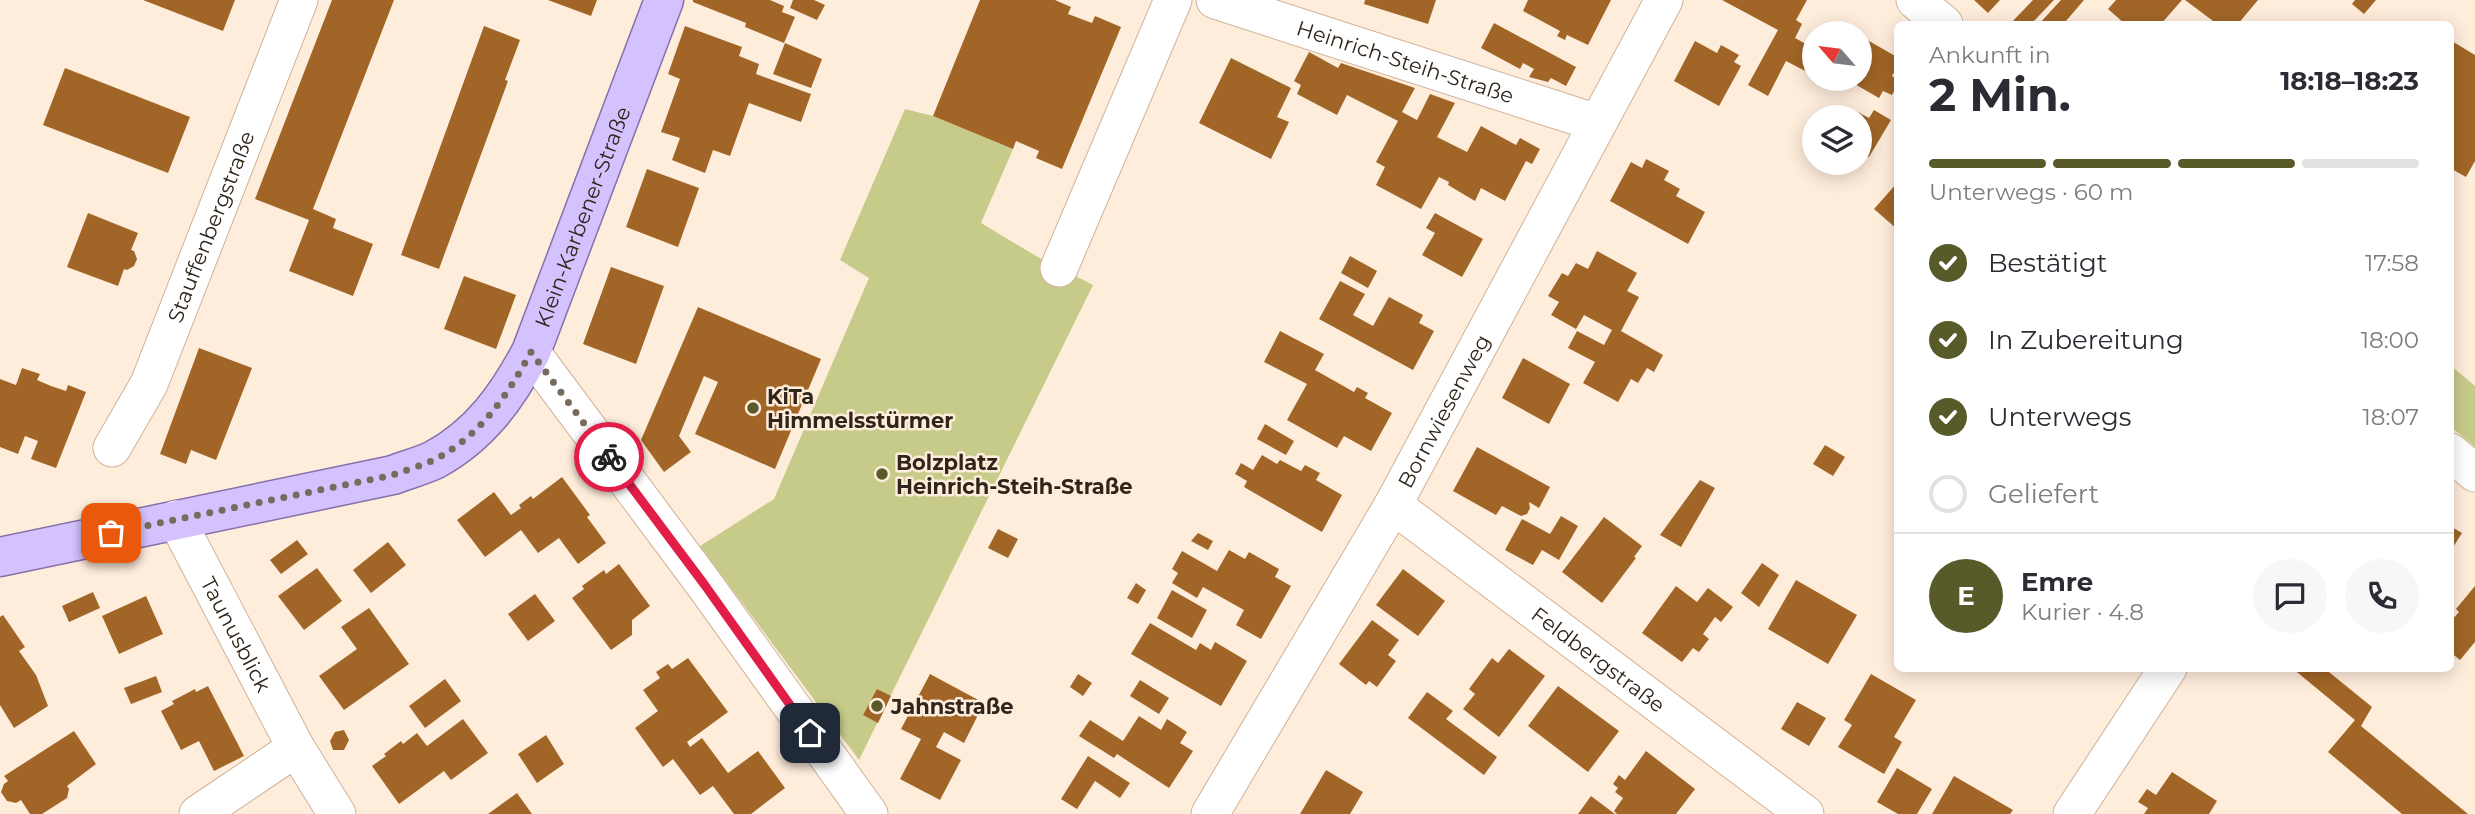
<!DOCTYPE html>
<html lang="de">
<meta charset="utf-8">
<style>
:root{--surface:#fff;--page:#f7f7f7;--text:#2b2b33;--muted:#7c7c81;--line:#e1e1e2;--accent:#585b29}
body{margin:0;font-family:Montserrat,sans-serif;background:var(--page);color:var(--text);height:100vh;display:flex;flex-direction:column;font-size:26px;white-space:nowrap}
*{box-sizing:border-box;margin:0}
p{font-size:23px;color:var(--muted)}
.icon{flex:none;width:38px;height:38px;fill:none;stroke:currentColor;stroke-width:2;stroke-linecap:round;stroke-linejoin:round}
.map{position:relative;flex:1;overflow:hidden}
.sheet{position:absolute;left:1894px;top:21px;width:560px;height:651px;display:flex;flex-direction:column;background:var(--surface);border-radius:10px;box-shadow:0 4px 18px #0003}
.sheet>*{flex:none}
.needle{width:46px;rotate:298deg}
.tools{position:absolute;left:1802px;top:21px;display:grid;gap:14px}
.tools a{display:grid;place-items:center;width:70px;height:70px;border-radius:50%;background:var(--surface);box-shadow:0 4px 18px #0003;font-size:35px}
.pin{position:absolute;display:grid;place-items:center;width:60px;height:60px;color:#fff;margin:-30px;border-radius:14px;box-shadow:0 4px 10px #0006}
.courier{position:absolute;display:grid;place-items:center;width:70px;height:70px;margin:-35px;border:5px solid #e11d48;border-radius:50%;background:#fff;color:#222;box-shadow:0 2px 9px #0007}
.head em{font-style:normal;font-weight:700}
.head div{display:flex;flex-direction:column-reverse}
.head{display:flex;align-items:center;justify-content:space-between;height:119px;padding:0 35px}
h1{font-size:46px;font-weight:700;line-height:52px}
.bar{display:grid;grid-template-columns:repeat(4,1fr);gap:10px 7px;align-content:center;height:84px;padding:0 35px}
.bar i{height:9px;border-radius:5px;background:var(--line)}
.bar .selected{background:var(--accent)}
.bar p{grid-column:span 4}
.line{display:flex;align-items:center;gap:18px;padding:0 35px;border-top:2px solid var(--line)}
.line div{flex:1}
.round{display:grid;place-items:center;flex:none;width:74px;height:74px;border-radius:37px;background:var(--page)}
ol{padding:0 35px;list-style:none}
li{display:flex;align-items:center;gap:21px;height:77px}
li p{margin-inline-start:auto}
li .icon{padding:7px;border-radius:50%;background:var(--accent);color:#fff;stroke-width:4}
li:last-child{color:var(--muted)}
li i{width:38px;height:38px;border:4px solid var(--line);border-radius:50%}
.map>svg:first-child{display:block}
.green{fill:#c7cb89}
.building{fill:#a16627}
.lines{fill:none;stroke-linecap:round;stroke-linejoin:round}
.minor-casing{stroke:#cfb298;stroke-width:39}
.major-casing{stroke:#8670ac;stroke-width:41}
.minor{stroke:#fff;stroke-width:37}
.major{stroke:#d3c2fd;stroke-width:38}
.done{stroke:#786b5e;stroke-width:7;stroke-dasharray:0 12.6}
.route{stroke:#e11d48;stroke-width:9}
.poi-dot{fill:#585b29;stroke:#ffeddc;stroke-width:2.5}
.labels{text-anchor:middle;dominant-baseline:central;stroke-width:5;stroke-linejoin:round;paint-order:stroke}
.street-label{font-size:21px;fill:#30251a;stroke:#ffeddc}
.poi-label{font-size:21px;font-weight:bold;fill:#30251a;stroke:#ffeddc;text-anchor:start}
</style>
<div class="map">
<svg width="2475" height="814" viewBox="0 0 2475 814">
<rect width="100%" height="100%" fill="#ffeddc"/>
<g class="green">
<polygon points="905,109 933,116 1013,149 981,223 1036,256 1093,285 859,760 700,546 774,499 869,278 840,260"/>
<polygon points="2450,365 2475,386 2475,447 2450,426"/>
</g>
<g class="building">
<polygon points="143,0 235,0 223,31"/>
<polygon points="332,0 394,0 313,209 336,219 333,228 373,244 353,296 289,271 309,220 255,199"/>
<polygon points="548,0 597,0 591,16"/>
<polygon points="693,0 770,0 784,6 782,12 795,17 784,43 745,27 746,23 693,2"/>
<polygon points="793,0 814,0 825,5 817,20 790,8"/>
<polygon points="980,0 1055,0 1071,7 1068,14 1092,23 1095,16 1121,27 1062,169 1036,158 1039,151 1016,141 1013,149 933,116"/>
<polygon points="1365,0 1436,0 1428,24 1364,4"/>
<polygon points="1528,0 1611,0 1588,45 1567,35 1565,40 1557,36 1560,31 1523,11"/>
<polygon points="1722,0 1807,0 1796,20 1802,24 1795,38 1815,49 1813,75 1786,61 1768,96 1748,85 1778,30"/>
<polygon points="1974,0 2000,0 1988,13"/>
<polygon points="2033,0 2054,0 2031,24 2010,24"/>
<polygon points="2061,0 2084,0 2066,21 2070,24 2039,24"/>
<polygon points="2116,0 2182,0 2161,24 2125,24 2108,9"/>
<polygon points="2185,0 2258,0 2238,24 2217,24"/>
<polygon points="2355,0 2376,0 2364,14 2352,4"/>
<polygon points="1494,23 1576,67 1566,86 1551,78 1548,82 1529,77 1534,69 1523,63 1520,69 1481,48"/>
<polygon points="484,26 520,40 505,80 508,81 439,269 401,255"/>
<polygon points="685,26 742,47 739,56 759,64 756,74 811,94 801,122 749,103 730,156 713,150 705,173 672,160 680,138 661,132 680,79 668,74"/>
<polygon points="1862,37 1897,57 1897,67 1892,76 1897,79 1897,86 1892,95 1883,91 1879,98 1846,79 1860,79 1860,41"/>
<polygon points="2450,40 2475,55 2475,161 2466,177 2450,168"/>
<polygon points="1695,41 1717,53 1721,45 1739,55 1734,62 1741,66 1719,106 1674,81"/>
<polygon points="785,43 822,59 811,88 773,74"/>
<polygon points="1309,52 1338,68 1341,63 1415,88 1402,112 1417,120 1430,94 1455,103 1437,137 1467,152 1481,126 1516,145 1520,138 1540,149 1532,164 1526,161 1505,201 1481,188 1475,201 1448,185 1449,182 1439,177 1421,209 1376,185 1385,167 1376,162 1398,121 1347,95 1337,115 1297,94 1301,85 1294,81"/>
<polygon points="1231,58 1291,88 1277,117 1289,122 1271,159 1199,123"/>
<polygon points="65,68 190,117 168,173 43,125"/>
<polygon points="1854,110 1869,118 1874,110 1891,120 1869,157 1860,152 1860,117 1850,117"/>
<polygon points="1646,159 1669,171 1664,180 1680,189 1676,196 1705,212 1688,244 1610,201 1631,162 1642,168"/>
<polygon points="647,169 699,188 678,247 626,227"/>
<polygon points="1897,183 1897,229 1874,209"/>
<polygon points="88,213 138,233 131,250 134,251 137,259 134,266 127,270 124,269 118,286 67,267"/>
<polygon points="1435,213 1483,239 1462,277 1422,255 1435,233 1426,228"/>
<polygon points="1597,251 1637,273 1627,291 1639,297 1621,331 1663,355 1654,372 1647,368 1638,383 1631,379 1618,402 1583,383 1595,362 1568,348 1577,331 1604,345 1612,330 1584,315 1576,329 1551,315 1559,302 1548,296 1562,273 1568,276 1576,263 1588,269"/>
<polygon points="1350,256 1377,271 1368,288 1341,273"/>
<polygon points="611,267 664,286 636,364 583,344"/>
<polygon points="464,276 516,295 496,349 444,329"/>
<polygon points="1340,281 1365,294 1353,315 1373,326 1389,297 1423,315 1419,323 1434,331 1413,370 1319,319"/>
<polygon points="698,307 821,359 775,469 695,434 718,382 704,376 679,436 691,452 664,472 641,440"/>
<polygon points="1280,331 1324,354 1315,370 1354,392 1357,387 1368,393 1365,398 1392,413 1371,451 1344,436 1337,448 1287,420 1307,384 1264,362"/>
<polygon points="199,348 252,368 216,460 191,450 186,464 160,454"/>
<polygon points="1523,358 1570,384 1549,424 1502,398"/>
<polygon points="22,368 40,374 37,380 51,386 66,391 68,385 86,392 56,468 31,459 38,441 25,436 18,454 0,447 0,379 16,385"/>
<polygon points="1265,424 1294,441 1286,455 1257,439"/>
<polygon points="1825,445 1845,457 1833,476 1813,464"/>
<polygon points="1477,447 1550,487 1539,508 1529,502 1530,508 1527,514 1521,516 1502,506 1496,515 1453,491"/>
<polygon points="1262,455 1277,464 1280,460 1301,471 1305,465 1320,473 1316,480 1342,495 1322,532 1244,487 1247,481 1235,474 1241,463 1253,470"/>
<polygon points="562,477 590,515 587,517 606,543 578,564 559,538 538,553 521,530 485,557 457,520 494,492 511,515 521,508 519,505 531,496 533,499"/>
<polygon points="1700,480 1715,488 1681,547 1660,535"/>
<polygon points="1561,516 1578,526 1559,560 1542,550 1533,565 1505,550 1522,519 1550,534"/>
<polygon points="1604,517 1642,546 1634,557 1636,558 1602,603 1562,572"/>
<polygon points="2450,526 2462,533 2450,552"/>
<polygon points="998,529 1018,539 1008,558 988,548"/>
<polygon points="1198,533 1213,541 1208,550 1191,541"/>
<polygon points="297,540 308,554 281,574 270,560"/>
<polygon points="388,542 406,565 371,593 353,570"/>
<polygon points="1229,550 1245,559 1249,552 1279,569 1275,577 1291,586 1261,639 1236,625 1244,610 1203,587 1197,598 1172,583 1178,573 1172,569 1182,551 1217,571"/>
<polygon points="1762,563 1779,575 1759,607 1741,593"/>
<polygon points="619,564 650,606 632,620 632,635 611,650 572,598 584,589 582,586 604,570 606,574"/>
<polygon points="317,568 342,601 304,630 278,596"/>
<polygon points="1403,569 1445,601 1418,636 1376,605"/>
<polygon points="1796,580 1857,615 1828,664 1768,629"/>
<polygon points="1136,583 1146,590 1138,604 1127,598"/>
<polygon points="1676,586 1697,602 1708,588 1733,607 1721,622 1715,617 1703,634 1709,639 1699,652 1693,648 1682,662 1642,633"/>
<polygon points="2475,586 2475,642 2460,660 2450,652 2450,622 2459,612 2456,609"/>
<polygon points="1172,590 1207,610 1192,638 1157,618"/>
<polygon points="93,592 100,608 69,622 62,606"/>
<polygon points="535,594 555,621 528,641 508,614"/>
<polygon points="146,596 163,634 119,654 102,616"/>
<polygon points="369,608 409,664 344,710 319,676 357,649 341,627"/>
<polygon points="3,615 25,647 19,651 36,675 48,706 14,728 0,705 0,617"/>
<polygon points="1372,620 1399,640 1388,655 1396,661 1377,687 1369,681 1366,685 1339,664"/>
<polygon points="1150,623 1196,650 1200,643 1211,650 1215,642 1247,661 1221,706 1131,654"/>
<polygon points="1509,649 1545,676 1499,737 1463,709 1475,694 1469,689 1492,658 1498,663"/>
<polygon points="688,658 728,712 687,742 690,747 702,738 728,773 758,751 785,788 751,814 734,814 713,786 700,795 673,759 663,767 635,728 658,711 643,690 660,678 656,672 668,664 672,669"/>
<polygon points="2292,668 2324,668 2372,707 2361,726 2468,814 2402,814 2328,752 2355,720"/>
<polygon points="930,674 984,703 964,743 944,732 936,747 961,760 940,800 900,779 921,739 901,729"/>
<polygon points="1078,674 1092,683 1083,696 1070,687"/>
<polygon points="1871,674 1916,700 1894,737 1902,742 1884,774 1838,747 1852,725 1844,720"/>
<polygon points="156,676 162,692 131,704 124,688"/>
<polygon points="445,679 461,701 425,728 409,706"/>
<polygon points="1140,680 1169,698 1159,714 1130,696"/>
<polygon points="208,686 244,756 214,771 199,741 181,750 161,711 174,704 172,701 195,689 196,692"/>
<polygon points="1558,686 1619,731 1588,772 1528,726"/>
<polygon points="877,689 891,696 878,723 863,715"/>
<polygon points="1427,692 1453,711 1446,719 1497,757 1484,775 1408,718"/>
<polygon points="1797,702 1826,718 1809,746 1781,729"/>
<polygon points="1139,716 1161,730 1167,719 1187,732 1180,743 1193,751 1169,788 1117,754 1114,758 1079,736 1090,720 1123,741"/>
<polygon points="463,719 488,753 451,780 444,771 399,804 372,766 386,756 384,754 401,741 403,744 417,733 427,746"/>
<polygon points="344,730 349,740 344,750 333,750 330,741 335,732"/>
<polygon points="74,731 96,764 67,786 69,789 67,798 42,814 30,814 21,800 16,803 7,801 1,792 4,784 8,781 4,776"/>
<polygon points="546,735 564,764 537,783 518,754"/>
<polygon points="1646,751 1695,789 1676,814 1617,814 1614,811 1623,798 1615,792 1618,788 1613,784 1619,775 1625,780"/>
<polygon points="1088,756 1130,783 1120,798 1095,781 1077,809 1061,799"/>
<polygon points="1897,768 1932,789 1917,814 1898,814 1877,802"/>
<polygon points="1326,770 1363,792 1350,814 1300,814"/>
<polygon points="2172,772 2217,801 2209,814 2144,814 2148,808 2138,802 2147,789 2156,795"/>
<polygon points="1954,776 2013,810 2010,814 1932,814"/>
<polygon points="517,793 532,814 488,814"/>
<polygon points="1591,796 1615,814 1578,814"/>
</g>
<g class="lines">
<defs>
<g id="minor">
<path id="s1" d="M1215 0 1597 123"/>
<polyline points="1915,0 1944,24"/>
<polyline points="1059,268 1173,0"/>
<polyline points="531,352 704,584 869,814"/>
<path id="s2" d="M112 448 149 384 299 0"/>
<polyline points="2450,452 2475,473"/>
<path id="s3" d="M1393 505 1805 814"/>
<path id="s4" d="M176 519 296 748 337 814"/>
<polyline points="198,814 296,748"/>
<path id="s5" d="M1210 814 1393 505 1664 0"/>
<polyline points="2072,814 2168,668"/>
</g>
<g id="major">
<path id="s6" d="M0 557 393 475C406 470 421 466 434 460 480 435 507 397 531 352L664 0"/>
</g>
</defs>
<use href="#minor" class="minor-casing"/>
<use href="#major" class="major-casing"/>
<use href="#minor" class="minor"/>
<use href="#major" class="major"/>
</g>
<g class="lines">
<path class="done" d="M111 533 393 475C406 470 421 466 434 460 480 436 507 396 531 352L609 457"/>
<polyline class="route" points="609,457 704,584 810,733"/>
</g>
<g class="poi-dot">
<circle cx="753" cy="408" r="7"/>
<circle cx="882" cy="474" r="7"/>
<circle cx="877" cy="706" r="7"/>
</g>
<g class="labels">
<g class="street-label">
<text stroke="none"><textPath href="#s1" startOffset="200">Heinrich-Steih-Straße</textPath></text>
<text stroke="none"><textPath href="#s6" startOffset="737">Klein-Karbener-Straße</textPath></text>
<text stroke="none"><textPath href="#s2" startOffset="243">Stauffenbergstraße</textPath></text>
<text stroke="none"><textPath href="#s5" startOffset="466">Bornwiesenweg</textPath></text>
<text stroke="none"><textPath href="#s4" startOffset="130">Taunusblick</textPath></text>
<text stroke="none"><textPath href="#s3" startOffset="257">Feldbergstraße</textPath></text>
</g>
<g class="poi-label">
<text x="767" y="396">KiTa<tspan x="767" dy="24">Himmelsstürmer</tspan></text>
<text x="896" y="462">Bolzplatz<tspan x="896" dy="24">Heinrich-Steih-Straße</tspan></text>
<text x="891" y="706">Jahnstraße</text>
</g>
</g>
</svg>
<div class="tools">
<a><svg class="needle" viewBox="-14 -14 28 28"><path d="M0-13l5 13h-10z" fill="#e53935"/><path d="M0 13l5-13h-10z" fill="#7c7c81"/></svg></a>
<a><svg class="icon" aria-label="layers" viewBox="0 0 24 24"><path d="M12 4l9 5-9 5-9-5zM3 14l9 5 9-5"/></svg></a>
</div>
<div class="pin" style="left:111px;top:533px;background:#ea580c"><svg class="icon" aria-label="bag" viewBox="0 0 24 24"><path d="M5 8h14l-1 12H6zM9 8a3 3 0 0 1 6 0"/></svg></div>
<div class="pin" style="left:810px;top:733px;background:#1f2937"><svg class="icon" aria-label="home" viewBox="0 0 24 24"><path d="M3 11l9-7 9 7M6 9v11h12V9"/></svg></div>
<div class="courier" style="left:609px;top:457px"><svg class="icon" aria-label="bike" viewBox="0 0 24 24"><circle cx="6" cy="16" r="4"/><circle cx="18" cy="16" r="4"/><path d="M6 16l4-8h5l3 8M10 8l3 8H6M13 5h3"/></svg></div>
<section class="sheet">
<div class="head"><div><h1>2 Min.</h1><p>Ankunft in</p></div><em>18:18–18:23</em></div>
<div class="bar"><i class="selected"></i><i class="selected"></i><i class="selected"></i><i></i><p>Unterwegs · 60 m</p></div>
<ol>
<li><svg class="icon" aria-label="check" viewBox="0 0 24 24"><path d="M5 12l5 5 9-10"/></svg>Bestätigt<p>17:58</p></li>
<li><svg class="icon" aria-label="check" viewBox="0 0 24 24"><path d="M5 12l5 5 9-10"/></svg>In Zubereitung<p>18:00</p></li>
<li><svg class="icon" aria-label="check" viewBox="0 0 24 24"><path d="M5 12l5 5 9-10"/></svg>Unterwegs<p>18:07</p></li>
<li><i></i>Geliefert</li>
</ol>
<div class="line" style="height:126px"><b class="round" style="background:var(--accent);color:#fff">E</b><div><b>Emre</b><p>Kurier · 4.8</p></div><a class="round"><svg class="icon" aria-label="chat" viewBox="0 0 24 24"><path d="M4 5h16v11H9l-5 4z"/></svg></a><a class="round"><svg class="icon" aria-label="phone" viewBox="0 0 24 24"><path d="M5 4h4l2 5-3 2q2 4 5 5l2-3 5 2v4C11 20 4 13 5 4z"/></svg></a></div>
</section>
</div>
